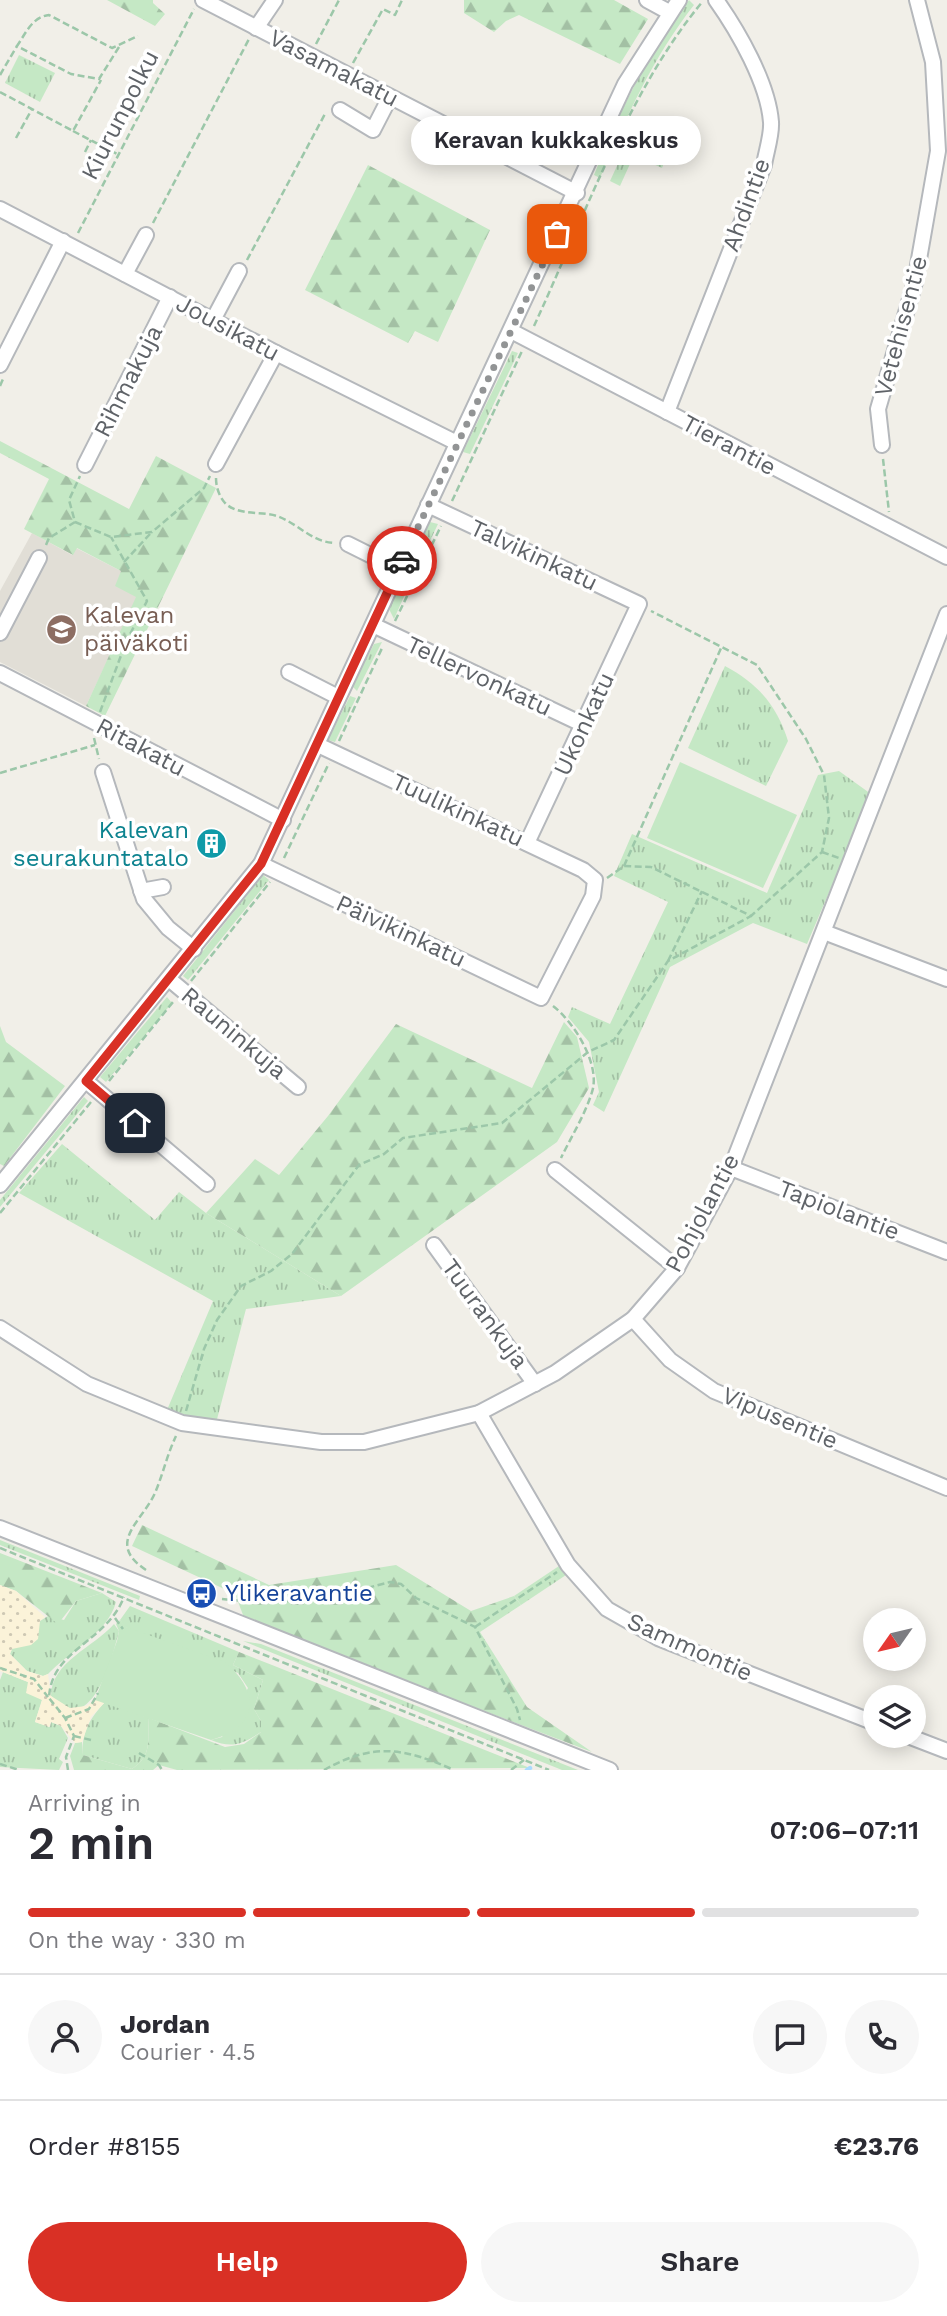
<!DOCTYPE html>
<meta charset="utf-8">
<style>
:root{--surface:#fff;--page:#f7f7f7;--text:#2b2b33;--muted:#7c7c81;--line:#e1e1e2;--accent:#d93025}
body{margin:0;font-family:"Work Sans",sans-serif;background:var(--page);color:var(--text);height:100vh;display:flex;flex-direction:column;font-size:26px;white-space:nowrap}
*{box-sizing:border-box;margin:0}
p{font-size:23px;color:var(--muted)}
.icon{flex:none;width:38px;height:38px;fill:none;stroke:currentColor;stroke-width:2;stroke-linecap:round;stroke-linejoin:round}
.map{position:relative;height:1770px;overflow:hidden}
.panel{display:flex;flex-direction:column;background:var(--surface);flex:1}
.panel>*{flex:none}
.needle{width:46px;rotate:236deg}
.tools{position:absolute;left:863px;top:1608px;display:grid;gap:14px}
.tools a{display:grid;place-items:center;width:63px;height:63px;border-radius:50%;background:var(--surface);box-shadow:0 4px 18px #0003;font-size:35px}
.pin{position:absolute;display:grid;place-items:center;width:60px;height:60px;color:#fff;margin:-30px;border-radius:14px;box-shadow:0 4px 10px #0006}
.courier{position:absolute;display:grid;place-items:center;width:70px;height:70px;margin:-35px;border:5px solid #d93025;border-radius:50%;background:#fff;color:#222;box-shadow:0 2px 9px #0007}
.bubble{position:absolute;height:49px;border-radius:24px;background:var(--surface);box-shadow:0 4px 18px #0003;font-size:23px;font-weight:600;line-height:49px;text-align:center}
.overview em{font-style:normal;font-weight:600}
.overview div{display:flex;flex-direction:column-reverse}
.overview{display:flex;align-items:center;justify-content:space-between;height:119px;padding:0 28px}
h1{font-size:46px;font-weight:600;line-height:52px}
.bar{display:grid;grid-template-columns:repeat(4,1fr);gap:10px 7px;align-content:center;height:84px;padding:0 28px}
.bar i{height:9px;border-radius:5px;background:var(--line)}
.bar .current{background:var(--accent)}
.bar p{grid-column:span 4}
.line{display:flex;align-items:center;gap:18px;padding:0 28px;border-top:2px solid var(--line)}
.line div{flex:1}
.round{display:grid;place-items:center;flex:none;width:74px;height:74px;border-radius:37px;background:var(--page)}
.action{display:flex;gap:14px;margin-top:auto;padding:14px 28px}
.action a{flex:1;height:80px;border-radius:42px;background:var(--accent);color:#fff;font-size:28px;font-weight:600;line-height:80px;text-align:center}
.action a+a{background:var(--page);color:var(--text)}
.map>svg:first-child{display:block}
.education{fill:#e1ded6}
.grass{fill:url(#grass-tufts)}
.forest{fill:url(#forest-firs)}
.sand{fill:url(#sand-dots)}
.pitch{fill:#c5e8c5}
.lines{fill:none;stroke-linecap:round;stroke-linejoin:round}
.stream{stroke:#aadaff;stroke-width:4.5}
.minor-casing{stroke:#b5b8bc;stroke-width:18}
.path{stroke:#9cc7a9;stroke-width:2.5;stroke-dasharray:7 3.5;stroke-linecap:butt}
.minor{stroke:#fff;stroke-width:14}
.done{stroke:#929495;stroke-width:7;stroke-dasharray:0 12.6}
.route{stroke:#d93025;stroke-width:9}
.labels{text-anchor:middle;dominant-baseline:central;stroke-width:7;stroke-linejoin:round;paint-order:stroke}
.street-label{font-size:24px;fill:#5f6368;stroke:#fff}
.education-label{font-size:24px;fill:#785e54;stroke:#fff;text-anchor:start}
.culture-label{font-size:24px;fill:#0d838f;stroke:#fff;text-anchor:end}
.transit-label{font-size:24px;fill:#164399;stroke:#fff;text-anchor:start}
</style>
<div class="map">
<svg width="947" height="1770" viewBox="0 0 947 1770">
<defs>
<pattern id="grass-tufts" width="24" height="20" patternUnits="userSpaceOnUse" patternTransform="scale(1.75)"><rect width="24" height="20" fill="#c5e8c5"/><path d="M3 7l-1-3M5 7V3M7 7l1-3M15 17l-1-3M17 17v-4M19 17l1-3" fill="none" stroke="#a3c0a4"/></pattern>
<pattern id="forest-firs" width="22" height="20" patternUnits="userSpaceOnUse" patternTransform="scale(1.75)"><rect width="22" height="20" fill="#c5e8c5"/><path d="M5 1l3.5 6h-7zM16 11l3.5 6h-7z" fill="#a3c0a4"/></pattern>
<pattern id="sand-dots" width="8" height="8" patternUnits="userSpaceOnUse" patternTransform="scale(1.75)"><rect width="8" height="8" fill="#fbf3d9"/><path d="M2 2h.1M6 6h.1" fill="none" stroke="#cec8b4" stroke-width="1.8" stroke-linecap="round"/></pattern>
</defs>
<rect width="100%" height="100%" fill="#f1efe8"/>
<polygon class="education" points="32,533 72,555 76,548 121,571 137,597 86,706 0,662 0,591"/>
<g class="grass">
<path d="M689 0 694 5C653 57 626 118 600 178L594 175C619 114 647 52 689 0Z"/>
<polygon points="19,55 55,73 40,102 5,83"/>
<polygon points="639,118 675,135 662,168 634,155 620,186 610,181"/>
<polygon points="512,351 518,353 470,454 463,452"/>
<polygon points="430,522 438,524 419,564 412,561"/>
<polygon points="408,568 415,572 394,619 389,609"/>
<polygon points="382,642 357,691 352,686 374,644"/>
<path d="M725 666C757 683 777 705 788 741L766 786 688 748Z"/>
<polygon points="350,696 356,698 335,742 328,740"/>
<polygon points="839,771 871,794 807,944 753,923 670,967 604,1112 593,1105 599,1092 589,1042 568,1017 572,1007 610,1024 668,902 614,876 632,834 767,893 818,775"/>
<polygon points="263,875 269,880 188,980 183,976"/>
<polygon points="167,997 172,1003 106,1082 100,1077"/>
<polygon points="84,1097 88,1101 0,1207 0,1200"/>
<polygon points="62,1144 155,1220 179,1192 206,1213 341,1296 246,1309 216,1423 167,1410 213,1301 19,1193"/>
<polygon points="0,1540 140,1596 139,1600 0,1545"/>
<polygon points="559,1566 566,1575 521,1605 514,1596"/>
<path d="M102 1593 116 1602C108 1633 69 1652 48 1674L43 1676 27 1671 10 1654 12 1649 38 1627 40 1621 48 1616 64 1620 76 1601Z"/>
<path d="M130 1606 239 1652 233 1665 263 1680 254 1709 261 1721V1732C243 1744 232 1749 211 1740L222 1737 248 1688 238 1673 125 1627 120 1620Z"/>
<path d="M114 1624 119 1631C112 1659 91 1741 51 1696 51 1662 94 1647 114 1624Z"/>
<polygon points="243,1641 261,1644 578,1770 562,1770"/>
<polygon points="3,1672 28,1682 42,1700 35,1722 50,1727 51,1722 61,1726 68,1738 59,1759 63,1762 59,1770 0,1767 0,1680"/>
<path d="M105 1702 149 1718C147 1741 153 1755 132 1769L83 1755C81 1733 90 1718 105 1702Z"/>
</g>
<g class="forest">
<polygon points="107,0 153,0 153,3 165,14 155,26"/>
<polygon points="464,0 614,0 648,19 620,64 519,15 506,21 494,32 464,13"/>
<polygon points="368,165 490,230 438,342 415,331 408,343 305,290"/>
<polygon points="0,441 129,509 156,456 216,488 105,716 86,706 136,597 115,586 121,571 77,548 73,555 24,529 49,479 0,453"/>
<polygon points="564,1022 577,1037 589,1088 557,1142 341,1296 206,1213 255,1159 279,1175 328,1116 396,1024 532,1088"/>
<polygon points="0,1026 6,1042 65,1086 4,1166 0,1164"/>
<polygon points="142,1525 269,1585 396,1565 471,1611 514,1596 521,1605 480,1632 527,1707 592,1752 245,1620 235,1594 132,1546"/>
<polygon points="0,1553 102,1593 76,1601 58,1624 16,1591 0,1585"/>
<path d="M239 1652 272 1665 530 1768 177 1770 159 1765 153 1770H74L70 1756 75 1743 82 1742 83 1755 132 1769C153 1755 147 1741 149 1718L225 1747 244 1744 261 1732V1721L254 1709 263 1680 233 1665Z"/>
</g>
<polygon class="sand" points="0,1585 16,1591 45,1617 40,1621 38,1639 31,1645 12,1649 10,1654 27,1671 43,1676 48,1674 51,1696 70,1708 86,1706 95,1700 105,1702 91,1717 82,1742 75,1743 61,1726 51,1722 49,1727 35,1722 42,1700 26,1693 28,1682 0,1671"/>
<g class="pitch">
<polygon points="680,762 797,815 763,888 647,838"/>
<path d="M120 1620 126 1627 225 1662C260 1691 260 1727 211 1740L95 1700 117 1641 119 1631 116 1624Z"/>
</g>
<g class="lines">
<polyline class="stream" points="527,1770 530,1768"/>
<defs>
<g id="minor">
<polyline points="203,0 577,193"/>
<polyline points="647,0 669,12"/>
<polyline points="256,28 275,0"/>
<polyline points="340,110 373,130 390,97"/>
<polyline points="0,209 276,353 457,443"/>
<polyline points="125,274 146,235"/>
<polyline points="213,320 239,271"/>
<polyline points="511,331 947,557"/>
<polyline points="0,365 63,241"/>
<path d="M667 412 764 165C766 152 772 135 771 122 768 83 738 31 716 0"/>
<polyline points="882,445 878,409 915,282 938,151 933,62 917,0"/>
<polyline points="216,464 276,353"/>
<polyline points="85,465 170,297"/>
<polyline points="428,505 639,604 527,843"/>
<polyline points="348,544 398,569"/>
<polyline points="373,625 584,725"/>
<polyline points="0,633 39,558"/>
<polyline points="289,672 338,697"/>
<polyline points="0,673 283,820"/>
<polyline points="103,772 144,899 168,928 194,949"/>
<polyline points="261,864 541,998 593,896 595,880 583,870 318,745"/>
<polyline points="141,891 163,887"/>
<polyline points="824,932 947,979"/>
<polyline points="169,979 298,1087"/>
<polyline points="86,1081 207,1184"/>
<polyline points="731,1168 947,1252"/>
<polyline points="555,1170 677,1268"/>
<polyline points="0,1185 261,864 625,84 679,0"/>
<polyline points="434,1245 535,1384"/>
<polyline points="633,1319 670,1360 714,1391 947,1488"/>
<polyline points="0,1328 87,1384 182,1423 321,1442 364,1442 479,1413 555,1373 633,1319 677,1268 731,1168 947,614"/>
<polyline points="479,1413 568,1565 607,1609 658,1638 875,1723"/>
<polyline points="0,1528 610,1770"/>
<polyline points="908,1736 947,1751"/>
</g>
</defs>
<use href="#minor" class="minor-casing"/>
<g class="path">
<polyline points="316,44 339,0"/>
<path d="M119 47 99 79 71 74 17 46C26 33 32 17 49 15L112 48 138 36"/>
<polyline points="353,63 383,9 395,15 402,0"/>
<polyline points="0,75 17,46"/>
<polyline points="0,92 73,131 101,80"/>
<polyline points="73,131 119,155"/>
<polyline points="16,138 32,109"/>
<polyline points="85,152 91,140"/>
<polyline points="153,223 249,39"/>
<polyline points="78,233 194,9"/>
<polyline points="247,260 326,112"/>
<path d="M534 326C583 220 628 91 703 1"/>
<polyline points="0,386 3,379"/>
<polyline points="883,459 889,512"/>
<path d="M216 478C216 487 219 496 225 503 238 516 261 511 277 516 299 524 311 542 335 543"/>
<polyline points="452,501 522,351"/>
<polyline points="75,522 111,537 152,532 204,488 210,476"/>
<polyline points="46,545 49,538 75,522 69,500 80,476"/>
<polyline points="124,562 150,534"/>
<polyline points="395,621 441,526"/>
<polyline points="100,712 126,642 147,601 111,537"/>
<polyline points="94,738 99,759"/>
<polyline points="339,741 383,646"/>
<polyline points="0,773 95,745"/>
<polyline points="822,852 839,858"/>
<polyline points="284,858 329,763"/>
<polyline points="624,866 722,646"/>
<polyline points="607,878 624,866 651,867 751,916 822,852 829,818 824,775 806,739 757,665 651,611"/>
<polyline points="668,961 702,891"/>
<polyline points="191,981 270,882"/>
<path d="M553 1006C574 1022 601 1065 592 1092 585 1115 571 1137 561 1158"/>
<polyline points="109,1081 173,1002"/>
<polyline points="0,1213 91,1102"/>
<polyline points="186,1411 204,1349 217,1320 241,1286 271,1271 292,1254 359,1165 384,1154 403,1138 502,1123 588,1052 614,1040 668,961 751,916"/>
<polyline points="0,1548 549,1770"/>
<path d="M146 1570C105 1543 142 1522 155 1493 163 1474 167 1455 176 1436"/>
<polyline points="222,1599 266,1603 332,1597 390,1582 401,1584 416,1598 475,1627 517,1709 520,1720"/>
<polyline points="115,1618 123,1629"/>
<polyline points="475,1627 557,1572"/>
<polyline points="0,1668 34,1679 48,1697"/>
<polyline points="65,1718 89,1709 98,1693"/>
<polyline points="74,1736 91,1740"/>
<polyline points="139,1753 159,1765 162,1770"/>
<polyline points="0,1764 19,1770"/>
<path d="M68 1770 66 1757 74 1736 65 1718 49 1698C51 1649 106 1643 124 1597"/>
<path d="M324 1770C374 1742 404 1748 454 1770"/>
<polyline points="511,1770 524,1760"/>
</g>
<use href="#minor" class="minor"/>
</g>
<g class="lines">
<polyline class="done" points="402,561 557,234"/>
<polyline class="route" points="135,1123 86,1081 261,864 402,561"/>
</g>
<defs>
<symbol id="school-disc" viewBox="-11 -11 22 22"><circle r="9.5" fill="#8d6e63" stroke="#fff"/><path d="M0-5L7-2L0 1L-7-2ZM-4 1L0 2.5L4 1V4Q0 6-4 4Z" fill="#fff"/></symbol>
<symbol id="building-disc" viewBox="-11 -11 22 22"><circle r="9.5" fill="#0f9aa8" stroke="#fff"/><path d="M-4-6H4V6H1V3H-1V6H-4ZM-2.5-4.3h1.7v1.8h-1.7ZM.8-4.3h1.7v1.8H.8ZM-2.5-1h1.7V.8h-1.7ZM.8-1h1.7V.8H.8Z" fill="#fff"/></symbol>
<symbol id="bus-disc" viewBox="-11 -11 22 22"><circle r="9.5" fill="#1a4fb4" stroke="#fff"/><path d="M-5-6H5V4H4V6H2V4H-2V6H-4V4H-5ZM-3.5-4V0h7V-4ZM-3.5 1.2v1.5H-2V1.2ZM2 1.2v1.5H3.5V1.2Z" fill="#fff"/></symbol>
</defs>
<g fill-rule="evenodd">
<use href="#school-disc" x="44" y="612" width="35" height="35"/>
<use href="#building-disc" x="194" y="826" width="35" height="35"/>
<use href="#bus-disc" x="184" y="1576" width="35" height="35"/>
</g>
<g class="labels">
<g class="street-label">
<text transform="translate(334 68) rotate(27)">Vasamakatu</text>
<text transform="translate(120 115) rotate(-63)">Kiurunpolku</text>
<text transform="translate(746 205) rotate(-70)">Ahdintie</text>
<text transform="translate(901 326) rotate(-75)">Vetehisentie</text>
<text transform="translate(228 328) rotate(28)">Jousikatu</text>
<text transform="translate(128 381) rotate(-63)">Rihmakuja</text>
<text transform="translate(729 445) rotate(28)">Tierantie</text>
<text transform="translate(534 555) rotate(25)">Talvikinkatu</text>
<text transform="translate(479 676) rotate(25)">Tellervonkatu</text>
<text transform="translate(584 724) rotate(-65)">Ukonkatu</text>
<text transform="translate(141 747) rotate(28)">Ritakatu</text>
<text transform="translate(458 810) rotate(25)">Tuulikinkatu</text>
<text transform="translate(401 931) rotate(25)">Päivikinkatu</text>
<text transform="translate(234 1033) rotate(40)">Rauninkuja</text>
<text transform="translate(839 1210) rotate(21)">Tapiolantie</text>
<text transform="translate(702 1213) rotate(-62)">Pohjolantie</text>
<text transform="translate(485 1314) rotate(54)">Tuurankuja</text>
<text transform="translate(780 1418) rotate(23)">Vipusentie</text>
<text transform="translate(690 1647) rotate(24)">Sammontie</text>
</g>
<g class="education-label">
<text x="84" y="615">Kalevan<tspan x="84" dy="28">päiväkoti</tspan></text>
</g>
<g class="culture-label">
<text x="189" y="830">Kalevan<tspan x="189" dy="28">seurakuntatalo</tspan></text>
</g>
<g class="transit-label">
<text x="225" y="1593">Ylikeravantie</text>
</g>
</g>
</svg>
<div class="tools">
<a><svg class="needle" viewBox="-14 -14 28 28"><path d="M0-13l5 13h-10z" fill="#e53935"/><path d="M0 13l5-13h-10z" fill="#7c7c81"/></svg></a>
<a><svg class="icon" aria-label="layers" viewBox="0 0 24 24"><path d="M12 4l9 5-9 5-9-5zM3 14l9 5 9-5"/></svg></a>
</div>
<div class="pin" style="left:557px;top:234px;background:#ea580c"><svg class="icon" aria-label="bag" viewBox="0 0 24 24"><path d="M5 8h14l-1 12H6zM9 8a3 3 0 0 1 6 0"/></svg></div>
<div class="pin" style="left:135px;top:1123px;background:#1f2937"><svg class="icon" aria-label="home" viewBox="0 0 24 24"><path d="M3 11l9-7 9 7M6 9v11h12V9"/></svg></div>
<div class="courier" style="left:402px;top:561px"><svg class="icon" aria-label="car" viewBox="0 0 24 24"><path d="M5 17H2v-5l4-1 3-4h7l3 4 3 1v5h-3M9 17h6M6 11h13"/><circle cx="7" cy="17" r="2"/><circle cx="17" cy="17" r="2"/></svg></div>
<div class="bubble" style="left:411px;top:116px;width:290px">Keravan kukkakeskus</div>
</div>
<section class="panel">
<div class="overview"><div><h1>2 min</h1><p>Arriving in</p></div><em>07:06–07:11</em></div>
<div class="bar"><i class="current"></i><i class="current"></i><i class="current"></i><i></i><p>On the way · 330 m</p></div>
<div class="line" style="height:126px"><a class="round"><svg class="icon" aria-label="person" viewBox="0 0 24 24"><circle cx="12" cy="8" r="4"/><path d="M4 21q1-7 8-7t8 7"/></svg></a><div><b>Jordan</b><p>Courier · 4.5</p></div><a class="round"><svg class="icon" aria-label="chat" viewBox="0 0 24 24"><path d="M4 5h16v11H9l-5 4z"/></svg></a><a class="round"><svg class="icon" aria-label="phone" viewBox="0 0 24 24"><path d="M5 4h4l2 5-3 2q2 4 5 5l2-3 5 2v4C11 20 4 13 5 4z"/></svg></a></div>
<div class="line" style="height:91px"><div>Order #8155</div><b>€23.76</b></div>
<div class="action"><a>Help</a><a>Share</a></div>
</section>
